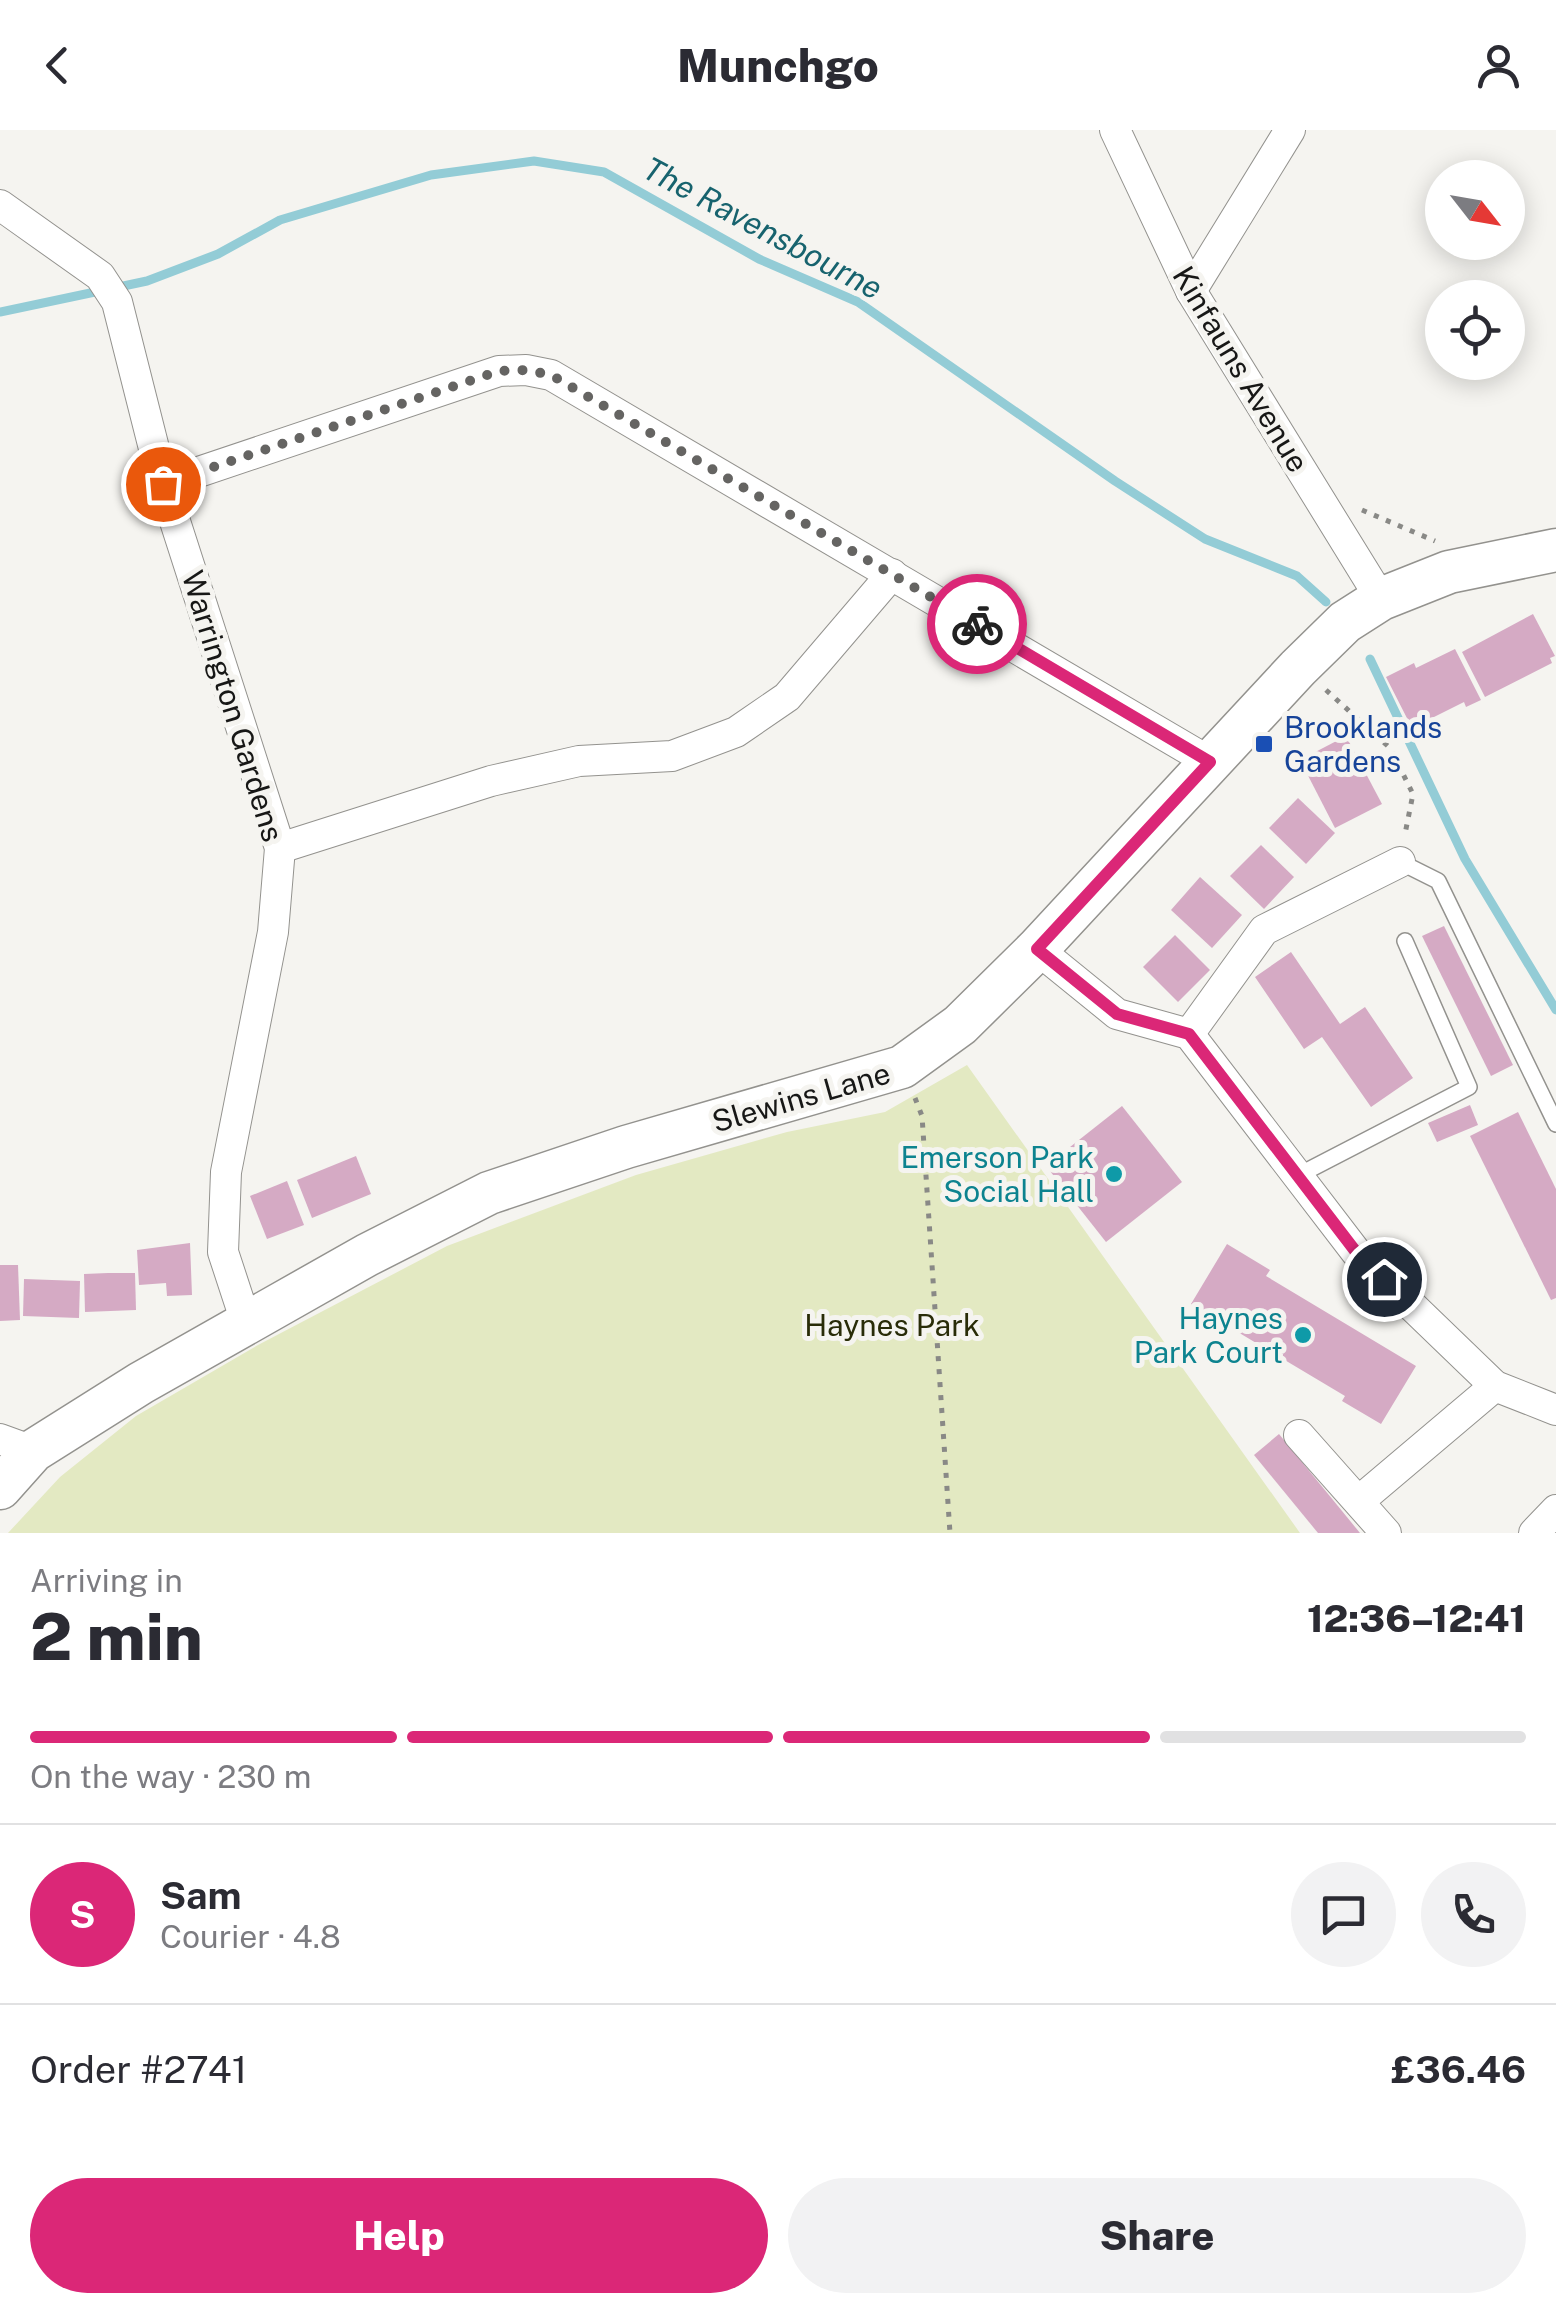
<!DOCTYPE html>
<meta charset="utf-8">
<style>
:root{--surface:#fff;--page:#f2f2f3;--text:#2b2b33;--muted:#7c7c81;--line:#e1e1e2;--accent:#db2777}
body{margin:0;font-family:"Public Sans",sans-serif;background:var(--page);color:var(--text);height:100vh;display:flex;flex-direction:column;font-size:38px;white-space:nowrap}
*{box-sizing:border-box;margin:0}
p{font-size:32px;color:var(--muted)}
.icon{flex:none;width:55px;height:55px;fill:none;stroke:currentColor;stroke-width:2;stroke-linecap:round;stroke-linejoin:round}
.map{position:relative;height:1403px;overflow:hidden}
.sheet{display:flex;flex-direction:column;background:var(--surface);flex:1}
.sheet>*{flex:none}
.needle{width:65px;rotate:121deg}
.controls{position:absolute;left:1425px;top:30px;display:grid;gap:20px}
.controls a{display:grid;place-items:center;width:100px;height:100px;border-radius:50%;background:var(--surface);box-shadow:0 5px 25px #0003;font-size:50px}
.pin{position:absolute;display:grid;place-items:center;width:85px;height:85px;color:#fff;margin:-42px;border:5px solid #fff;border-radius:50%;box-shadow:0 2px 10px #0007}
.courier{position:absolute;display:grid;place-items:center;width:100px;height:100px;margin:-50px;border:8px solid #db2777;border-radius:50%;background:#fff;color:#222;box-shadow:0 2px 12px #0007}
.headline em{font-style:normal;font-weight:800}
.headline div{display:flex;flex-direction:column-reverse}
.headline{display:flex;align-items:center;justify-content:space-between;height:170px;padding:0 30px}
h1{font-size:65px;font-weight:800;line-height:75px}
.bar{display:grid;grid-template-columns:repeat(4,1fr);gap:15px 10px;align-content:center;height:120px;padding:0 30px}
.bar i{height:12px;border-radius:8px;background:var(--line)}
.bar .active{background:var(--accent)}
.bar p{grid-column:span 4}
.line{display:flex;align-items:center;gap:25px;padding:0 30px;border-top:2px solid var(--line)}
.line div{flex:1}
.round{display:grid;place-items:center;flex:none;width:105px;height:105px;border-radius:52px;background:var(--page)}
.button{display:flex;gap:20px;margin-top:auto;padding:20px 30px}
.button a{flex:1;height:115px;border-radius:60px;background:var(--accent);color:#fff;font-size:40px;font-weight:800;line-height:115px;text-align:center}
.button a+a{background:var(--page);color:var(--text)}
header{display:flex;justify-content:space-between;align-items:center;height:130px;padding:0 30px;background:var(--surface);font-size:45px;font-weight:800}
.map>svg:first-child{display:block}
.green{fill:#e3e9c2}
.lines{fill:none;stroke-linecap:round;stroke-linejoin:round}
.stream{stroke:#93ccd6;stroke-width:9}
.building{fill:#d5aac4}
.lane-casing{stroke:#93928e;stroke-width:18}
.street-casing{stroke:#93928e;stroke-width:32}
.secondary-casing{stroke:#93928e;stroke-width:45}
.path{stroke:#898986;stroke-width:5;stroke-dasharray:5 8;stroke-linecap:butt}
.lane{stroke:#fff;stroke-width:15}
.street{stroke:#fff;stroke-width:30}
.secondary{stroke:#fff;stroke-width:42}
.done{stroke:#656462;stroke-width:10;stroke-dasharray:0 18}
.route{stroke:#db2777;stroke-width:12}
.transit-dot{fill:#1a4fb4;stroke:#f5f4f0;stroke-width:4}
.culture-dot{fill:#0f9aa8;stroke:#f5f4f0;stroke-width:4}
.labels{text-anchor:middle;dominant-baseline:central;stroke-width:10;stroke-linejoin:round;paint-order:stroke}
.street-label{font-size:30px;fill:#171716;stroke:#f5f4f0}
.transit-label{font-size:30px;fill:#164399;stroke:#f5f4f0;text-anchor:start}
.culture-label{font-size:30px;fill:#0d838f;stroke:#f5f4f0;text-anchor:end}
.park-label{font-size:30px;fill:#292c08;stroke:#f5f4f0}
.water-label{font-size:32px;font-style:italic;fill:#17636e;stroke:#f5f4f0}
</style>
<header><svg class="icon" aria-label="back" viewBox="0 0 24 24"><path d="M15 5l-7 7 7 7"/></svg>Munchgo<svg class="icon" aria-label="person" viewBox="0 0 24 24"><circle cx="12" cy="8" r="4"/><path d="M4 21q1-7 8-7t8 7"/></svg></header>
<div class="map">
<svg width="1556" height="1403" viewBox="0 0 1556 1403">
<rect width="100%" height="100%" fill="#f5f4f0"/>
<polygon class="green" points="967,935 1300,1403 8,1403 60,1347 136,1286 258,1215 447,1116 636,1045 787,1002 885,982"/>
<g class="lines">
<g class="stream">
<polyline points="0,182 147,151 218,124 280,90 431,45 534,31 604,42 759,129 858,172 1115,351 1205,409 1297,446 1326,472"/>
<polyline points="1370,529 1465,729 1556,880"/>
</g>
</g>
<g class="building">
<polygon points="1533,484 1555,526 1550,528 1552,533 1485,567 1462,522"/>
<polygon points="1455,519 1481,570 1466,577 1464,572 1412,598 1386,547 1414,533 1416,538"/>
<polygon points="1346,606 1382,674 1335,698 1300,630"/>
<polygon points="1298,668 1335,703 1306,734 1269,698"/>
<polygon points="1261,715 1294,747 1264,779 1230,746"/>
<polygon points="1200,747 1242,785 1212,818 1171,780"/>
<polygon points="1444,796 1513,935 1491,946 1422,806"/>
<polygon points="1175,805 1210,840 1178,872 1143,837"/>
<polygon points="1291,822 1340,894 1365,877 1413,948 1371,977 1322,907 1304,919 1255,847"/>
<polygon points="1470,975 1478,995 1437,1012 1428,993"/>
<polygon points="1122,976 1182,1052 1106,1112 1046,1036"/>
<polygon points="1518,982 1556,1059 1556,1168 1551,1170 1470,1006"/>
<polygon points="356,1026 371,1064 312,1088 297,1050"/>
<polygon points="287,1051 304,1095 267,1109 250,1066"/>
<polygon points="190,1113 192,1165 167,1166 166,1153 139,1155 137,1120"/>
<polygon points="1227,1114 1270,1140 1266,1146 1416,1236 1381,1294 1342,1271 1345,1266 1191,1174"/>
<polygon points="0,1135 18,1135 20,1190 0,1191"/>
<polygon points="108,1143 135,1143 136,1180 85,1182 84,1144"/>
<polygon points="24,1149 80,1151 79,1188 23,1186"/>
<polygon points="1279,1304 1360,1403 1318,1403 1254,1325"/>
</g>
<g class="lines">
<defs>
<g id="lane">
<polyline points="1400,732 1438,751 1556,994"/>
<polyline points="1297,1046 1469,957 1405,811"/>
</g>
<g id="street">
<polyline points="1115,0 1191,161 1381,469"/>
<polyline points="0,75 100,146 117,172 163,354 280,718 273,802 226,1042 223,1122 246,1192"/>
<polyline points="1191,161 1290,0"/>
<polyline points="163,354 499,241 526,240 551,245 1210,632"/>
<polyline points="280,718 491,651 579,631 672,626 736,602 787,567 892,444"/>
<polyline points="1037,819 1117,884 1189,904 1356,1122 1495,1256 1556,1280"/>
<polyline points="1189,904 1264,800 1400,732"/>
<polyline points="1299,1305 1386,1403"/>
<polyline points="0,1309 33,1321"/>
<polyline points="1359,1371 1495,1256"/>
<polyline points="1534,1403 1556,1380"/>
</g>
<polyline id="secondary" points="0,1358 33,1321 141,1253 367,1125 489,1063 626,1017 902,937 960,895 1037,819 1298,538 1345,492 1381,469 1449,442 1556,420"/>
</defs>
<use href="#lane" class="lane-casing"/>
<use href="#street" class="street-casing"/>
<use href="#secondary" class="secondary-casing"/>
<g class="path">
<polyline points="1362,380 1435,411"/>
<polyline points="1326,560 1390,618 1413,664 1405,704"/>
<polyline points="915,968 922,986 950,1403"/>
</g>
<use href="#lane" class="lane"/>
<use href="#street" class="street"/>
<use href="#secondary" class="secondary"/>
</g>
<g class="lines">
<polyline class="done" points="163,354 499,241 526,240 551,245 977,494"/>
<polyline class="route" points="977,494 1210,632 1037,819 1117,884 1189,904 1356,1122 1384,1149"/>
</g>
<rect class="transit-dot" x="1254" y="604" width="20" height="20" rx="5"/>
<g class="culture-dot">
<circle cx="1114" cy="1044" r="10"/>
<circle cx="1303" cy="1205" r="10"/>
</g>
<g class="labels">
<g class="street-label">
<text transform="translate(1241 239) rotate(59)">Kinfauns Avenue</text>
<text transform="translate(233 576) rotate(73)">Warrington Gardens</text>
<text transform="translate(801 967) rotate(-16)">Slewins Lane</text>
</g>
<g class="transit-label">
<text x="1284" y="597">Brooklands<tspan x="1284" dy="34">Gardens</tspan></text>
</g>
<g class="culture-label">
<text x="1094" y="1027">Emerson Park<tspan x="1094" dy="34">Social Hall</tspan></text>
<text x="1283" y="1188">Haynes<tspan x="1283" dy="34">Park Court</tspan></text>
</g>
<g class="park-label">
<text x="892" y="1195">Haynes Park</text>
</g>
<g class="water-label">
<text transform="translate(763 98) rotate(28)">The Ravensbourne</text>
</g>
</g>
</svg>
<div class="controls">
<a><svg class="needle" viewBox="-14 -14 28 28"><path d="M0-13l5 13h-10z" fill="#e53935"/><path d="M0 13l5-13h-10z" fill="#7c7c81"/></svg></a>
<a><svg class="icon" aria-label="locate" viewBox="0 0 24 24"><circle cx="12" cy="12" r="6"/><path d="M12 2v4M12 18v4M2 12h4M18 12h4"/></svg></a>
</div>
<div class="pin" style="left:163px;top:354px;background:#ea580c"><svg class="icon" aria-label="bag" viewBox="0 0 24 24"><path d="M5 8h14l-1 12H6zM9 8a3 3 0 0 1 6 0"/></svg></div>
<div class="pin" style="left:1384px;top:1149px;background:#1f2937"><svg class="icon" aria-label="home" viewBox="0 0 24 24"><path d="M3 11l9-7 9 7M6 9v11h12V9"/></svg></div>
<div class="courier" style="left:977px;top:494px"><svg class="icon" aria-label="bike" viewBox="0 0 24 24"><circle cx="6" cy="16" r="4"/><circle cx="18" cy="16" r="4"/><path d="M6 16l4-8h5l3 8M10 8l3 8H6M13 5h3"/></svg></div>
</div>
<section class="sheet">
<div class="headline"><div><h1>2 min</h1><p>Arriving in</p></div><em>12:36–12:41</em></div>
<div class="bar"><i class="active"></i><i class="active"></i><i class="active"></i><i></i><p>On the way · 230 m</p></div>
<div class="line" style="height:180px"><b class="round" style="background:var(--accent);color:#fff">S</b><div><b>Sam</b><p>Courier · 4.8</p></div><a class="round"><svg class="icon" aria-label="chat" viewBox="0 0 24 24"><path d="M4 5h16v11H9l-5 4z"/></svg></a><a class="round"><svg class="icon" aria-label="phone" viewBox="0 0 24 24"><path d="M5 4h4l2 5-3 2q2 4 5 5l2-3 5 2v4C11 20 4 13 5 4z"/></svg></a></div>
<div class="line" style="height:130px"><div>Order #2741</div><b>£36.46</b></div>
<div class="button"><a>Help</a><a>Share</a></div>
</section>
